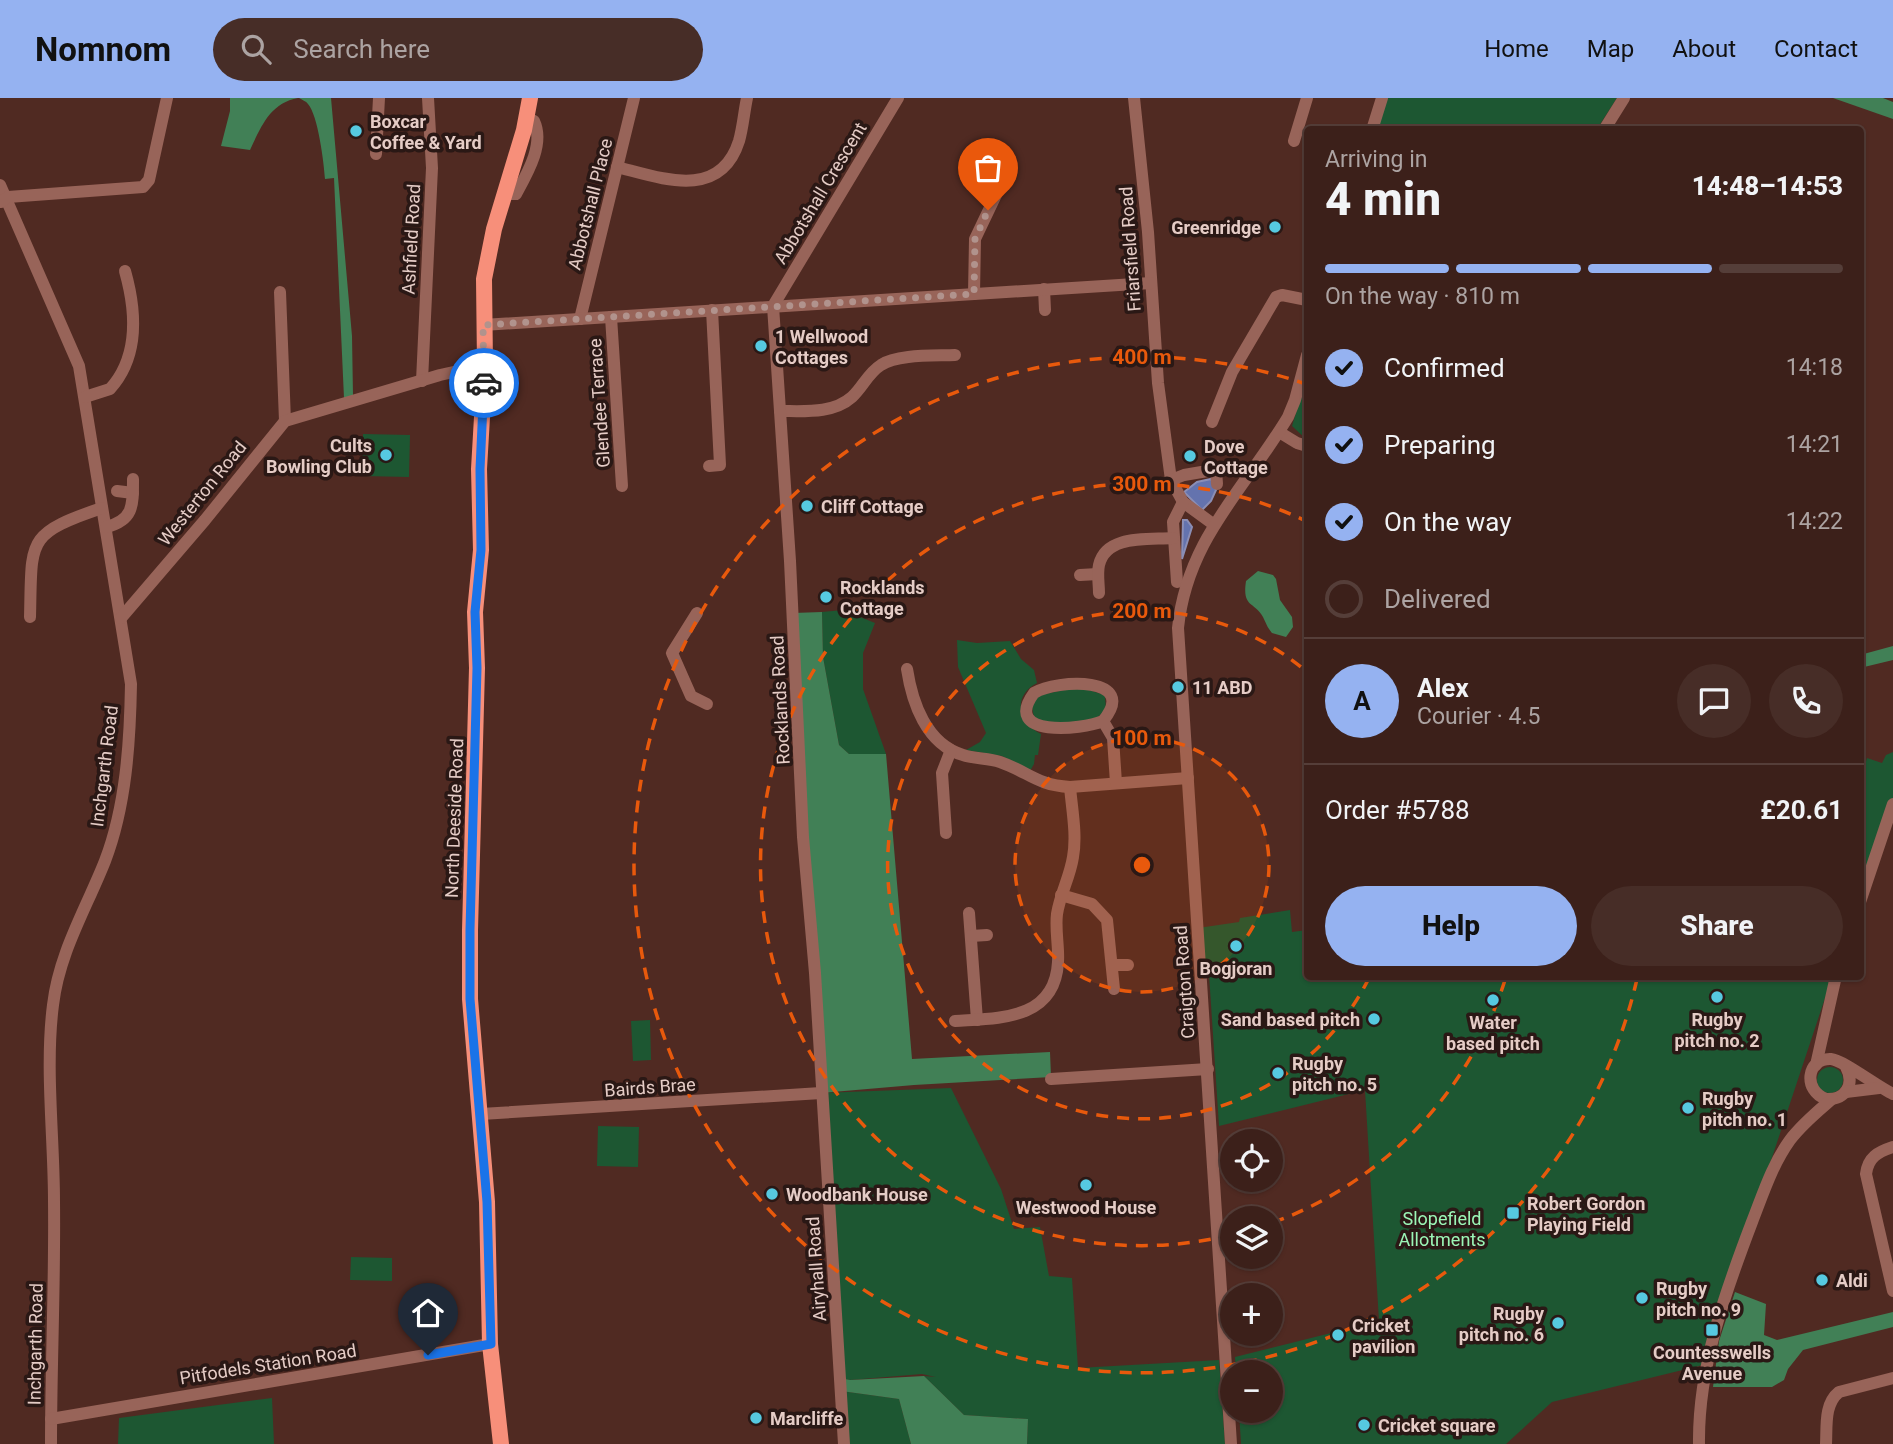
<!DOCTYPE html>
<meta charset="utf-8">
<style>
:root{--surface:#3c201a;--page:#472d27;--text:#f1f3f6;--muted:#aca3a2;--line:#553e39;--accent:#95b2f1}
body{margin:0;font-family:Roboto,sans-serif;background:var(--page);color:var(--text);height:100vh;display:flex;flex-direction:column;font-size:26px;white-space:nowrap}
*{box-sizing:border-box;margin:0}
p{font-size:23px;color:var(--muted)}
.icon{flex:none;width:38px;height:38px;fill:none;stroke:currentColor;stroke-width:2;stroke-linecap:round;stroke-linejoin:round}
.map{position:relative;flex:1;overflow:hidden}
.panel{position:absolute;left:1304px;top:28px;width:560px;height:854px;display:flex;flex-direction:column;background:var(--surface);border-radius:7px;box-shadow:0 2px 5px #0004,0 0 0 2px var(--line)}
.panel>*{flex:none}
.buttons{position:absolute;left:1220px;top:1031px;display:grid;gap:14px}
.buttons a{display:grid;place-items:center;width:63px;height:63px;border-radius:50%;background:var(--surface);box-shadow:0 2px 5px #0004,0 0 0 2px var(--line);font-size:35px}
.pin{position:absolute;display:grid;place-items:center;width:60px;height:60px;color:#fff;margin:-72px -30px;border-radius:50% 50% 50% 0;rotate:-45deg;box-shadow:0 0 7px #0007}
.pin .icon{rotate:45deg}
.courier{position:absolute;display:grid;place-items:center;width:70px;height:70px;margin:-35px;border:5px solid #1a73e8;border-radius:50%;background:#fff;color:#222;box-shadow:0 2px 9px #0007}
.head em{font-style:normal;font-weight:800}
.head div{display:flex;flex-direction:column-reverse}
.head{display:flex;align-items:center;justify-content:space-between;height:119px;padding:0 21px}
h1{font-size:46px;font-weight:800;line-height:52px}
.bar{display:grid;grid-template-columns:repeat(4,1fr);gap:10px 7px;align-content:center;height:84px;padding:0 21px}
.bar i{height:9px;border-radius:5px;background:var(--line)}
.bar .active{background:var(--accent)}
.bar p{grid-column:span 4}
.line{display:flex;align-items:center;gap:18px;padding:0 21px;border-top:2px solid var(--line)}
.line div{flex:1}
.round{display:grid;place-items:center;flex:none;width:74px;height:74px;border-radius:37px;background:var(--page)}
ol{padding:0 21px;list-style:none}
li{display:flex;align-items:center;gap:21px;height:77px}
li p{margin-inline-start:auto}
li .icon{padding:7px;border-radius:50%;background:var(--accent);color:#111;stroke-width:4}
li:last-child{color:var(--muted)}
li i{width:38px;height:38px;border:4px solid var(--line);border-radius:50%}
.cta{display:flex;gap:14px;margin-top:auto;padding:14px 21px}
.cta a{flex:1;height:80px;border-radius:42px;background:var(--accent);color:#111;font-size:28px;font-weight:800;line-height:80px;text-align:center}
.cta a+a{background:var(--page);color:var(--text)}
header{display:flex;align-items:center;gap:42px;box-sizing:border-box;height:98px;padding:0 35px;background:var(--accent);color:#111}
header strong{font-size:33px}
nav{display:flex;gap:38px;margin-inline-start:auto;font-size:24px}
.search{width:490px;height:63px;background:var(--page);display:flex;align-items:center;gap:18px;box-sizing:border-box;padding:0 24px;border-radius:38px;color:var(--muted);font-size:26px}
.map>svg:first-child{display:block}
.green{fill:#1d5732}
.forest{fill:#418056}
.water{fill:#6473ae;stroke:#8b8eb5;stroke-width:2}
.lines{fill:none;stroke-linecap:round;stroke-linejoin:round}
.minor{stroke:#986459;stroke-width:12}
.major{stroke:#f78f7a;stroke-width:16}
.done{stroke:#b1938d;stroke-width:7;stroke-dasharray:0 12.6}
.route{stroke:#1a73e8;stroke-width:9}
.ring{fill:none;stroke:#e8590c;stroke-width:3.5;stroke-dasharray:12 9}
.poi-dot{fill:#56c9e0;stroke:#2a1815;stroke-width:2.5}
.labels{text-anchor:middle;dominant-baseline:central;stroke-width:7;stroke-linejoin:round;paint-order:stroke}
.poi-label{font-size:18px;font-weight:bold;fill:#e5ccc6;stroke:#2a1815;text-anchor:start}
.street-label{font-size:18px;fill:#e5ccc6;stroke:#2a1815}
.park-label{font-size:18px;fill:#9bf6b6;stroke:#2a1815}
.centre{fill:#e8590c;stroke:#2a1815;stroke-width:3.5}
.ring-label{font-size:21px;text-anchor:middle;font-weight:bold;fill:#e8590c;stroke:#2a1815;stroke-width:7;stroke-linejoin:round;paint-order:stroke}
</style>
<header>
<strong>Nomnom</strong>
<div class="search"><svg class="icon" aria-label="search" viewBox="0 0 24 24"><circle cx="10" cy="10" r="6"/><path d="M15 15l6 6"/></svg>Search here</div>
<nav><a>Home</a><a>Map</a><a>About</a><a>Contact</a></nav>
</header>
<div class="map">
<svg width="1893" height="1346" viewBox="0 0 1893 1346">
<rect width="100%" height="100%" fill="#502a22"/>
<g class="green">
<polygon points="1382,0 1617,0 1597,31 1372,32"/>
<polygon points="1307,278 1307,342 1292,328"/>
<polygon points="363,336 410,337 409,379 362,378"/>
<polygon points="843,512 875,525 863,555 863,591 886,656 849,656 839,647 823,559 822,514"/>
<path d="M957 542 977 545 1010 543 1021 561 1034 572 1037 585C1012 598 1018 624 1041 636L1038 657H1035L1034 666 1030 673 1002 658 966 652 980 644 986 635 958 569Z"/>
<polygon points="1079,589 1105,597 1106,612 1094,622 1050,627 1034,619 1031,605 1035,598"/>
<polygon points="1893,654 1893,702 1860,792 1860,685 1867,660 1882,665 1886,657"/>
<polygon points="1290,812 1292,834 1307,832 1307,878 1832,879 1703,1267 1552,1304 1506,1346 1241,1346 1239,1313 1270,1312 1270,1274 1236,1274 1235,1259 1379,1223 1365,992 1219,1028 1209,876 1201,877 1198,830 1239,824 1240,820"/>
<polygon points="650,922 651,962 633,963 631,923"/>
<circle cx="1830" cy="982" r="13"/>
<polygon points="951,990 1001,1091 1014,1131 1040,1129 1049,1178 1072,1180 1078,1270 1219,1262 1225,1346 1027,1346 1028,1321 964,1317 924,1278 936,1279 922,1276 850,1282 840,1280 821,995"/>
<polygon points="598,1028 639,1029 638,1069 597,1068"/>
<polygon points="351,1159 392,1160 392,1183 350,1182"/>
<polygon points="841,1293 899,1301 911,1346 844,1346"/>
<polygon points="272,1300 274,1346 118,1346 119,1320"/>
</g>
<g class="forest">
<path d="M230 0H298C270 5 261 29 250 52L221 48 230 13Z"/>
<path d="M299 0H331L352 238 353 298 344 300 334 80 325 81C324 65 318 17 308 6 306 3 302 2 299 0Z"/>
<polygon points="1833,0 1883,0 1893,4 1893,21"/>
<path d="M1258 473 1273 477 1276 481 1280 502 1292 519 1293 529 1286 539 1272 535C1267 529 1266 525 1263 519 1254 503 1242 510 1246 483Z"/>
<polygon points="822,514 823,559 839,647 849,656 886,656 912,961 1050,954 1051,979 914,987 821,995 793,515"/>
<polygon points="1893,548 1893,562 1860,570 1860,557"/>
<polygon points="1735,1194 1766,1206 1764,1237 1777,1242 1893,1214 1893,1229 1803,1252 1788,1271 1784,1282 1772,1289 1713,1289 1719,1243"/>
<polygon points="924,1278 964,1317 1028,1321 1027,1346 911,1346 899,1301 841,1293 840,1280 850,1282"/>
</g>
<g class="water">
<polygon points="1211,381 1216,392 1211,403 1202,412 1184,394 1197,384"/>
<polygon points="1183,422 1187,422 1192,429 1182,461"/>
</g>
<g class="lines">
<g class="minor">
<polyline points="1134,0 1148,134 1158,285 1171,382 1183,404 1213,426"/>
<polyline points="1372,32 1382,0"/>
<polyline points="1604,32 1624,0"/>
<polyline points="1294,43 1307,0"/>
<polyline points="376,56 379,0"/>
<path d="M617 69C661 80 720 103 739 43 743 29 744 14 747 0"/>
<path d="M0 87 79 268 131 586C130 645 126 708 105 763 86 811 59 855 53 907 45 969 54 1040 54 1103 55 1184 51 1265 51 1346"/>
<path d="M505 96H516C527 76 545 46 534 23L527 20"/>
<polyline points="1,104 8,99 143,89 149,82 167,0"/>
<polyline points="1044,191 1045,212"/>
<polyline points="280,194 285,323"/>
<polyline points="974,196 975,141 1006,76"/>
<polyline points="611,219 622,388"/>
<polyline points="580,221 634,0"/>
<polyline points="483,227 1151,185"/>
<polyline points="422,283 432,70 428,0"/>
<path d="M85 299 110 291C140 258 136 212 125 173"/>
<path d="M780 313C804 313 833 316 852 299 863 289 868 275 881 267 897 256 935 258 955 257"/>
<polyline points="1212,324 1232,274 1276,199 1282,197 1307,202"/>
<polyline points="1279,334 1297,345 1307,348"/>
<polyline points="709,368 720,367 712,212"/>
<polyline points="1216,372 1217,386"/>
<polyline points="1171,382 1184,377 1231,369"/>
<polyline points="117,393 133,395"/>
<path d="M106 429C134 422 133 407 133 381"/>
<polyline points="1080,477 1098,476"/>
<polyline points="1177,484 1173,424 1183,404"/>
<path d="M1099 495C1099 486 1097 476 1099 467 1106 436 1149 442 1173 440"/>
<polyline points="697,515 672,555 691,598 707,606"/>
<path d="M30 519C32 442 25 436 102 410"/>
<polyline points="121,520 205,422 285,323 440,277 485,267"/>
<path d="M907 571C912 604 926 646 963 657 975 661 988 660 1000 664 1029 674 1036 687 1070 689L1188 680"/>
<path d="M1103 623C1082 632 1001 640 1034 595 1057 581 1140 578 1103 623L1113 640 1116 685"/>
<polyline points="946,735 942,675 951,652"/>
<polyline points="1061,797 1092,806 1107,822 1114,891"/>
<polyline points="1860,804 1893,706"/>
<polyline points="969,815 977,922"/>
<polyline points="971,838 987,837"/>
<polyline points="1112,867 1128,867"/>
<path d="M955 923C997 920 1055 923 1058 864 1059 848 1055 832 1057 816 1060 796 1070 779 1073 759 1077 737 1072 712 1070 689"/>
<polyline points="1816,967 1836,878"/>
<path d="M1846 969C1855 986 1846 1002 1826 1001 1803 993 1806 960 1831 961 1843 962 1878 989 1893 996"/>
<polyline points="1051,981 1208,971"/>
<polyline points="1846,994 1879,990"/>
<polyline points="481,1016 821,995"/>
<path d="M1893 1049C1878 1054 1868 1059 1866 1076L1893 1193"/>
<polyline points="51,1321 490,1246"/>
<polyline points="844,1346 815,875 803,739 790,463 773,208 898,0"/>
<path d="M1231 1346 1178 530C1187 441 1245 391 1288 319L1295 302 1307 257"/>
<path d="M1699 1346C1698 1269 1725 1195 1752 1124 1763 1096 1772 1067 1790 1042 1802 1026 1817 1014 1832 1001"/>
<path d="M1826 1346C1827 1328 1824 1306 1839 1294L1893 1280"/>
</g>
<polyline class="major" points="501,1346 490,1246 487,1104 470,901 470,832 477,570 475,514 481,452 479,371 485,267 484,181 494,131 524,32 530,0"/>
</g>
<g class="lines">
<polyline class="done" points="484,285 483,227 974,196 975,141 988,112"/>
<polyline class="route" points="428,1257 491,1246 487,1104 470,901 470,832 477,570 475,514 481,452 480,371 484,285"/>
</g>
<circle cx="1142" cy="767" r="127" fill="#e8590c" fill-opacity=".12"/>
<g class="ring">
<circle cx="1142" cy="767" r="127"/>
<path d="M1369 880A254 254 0 1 1 1307 574"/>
<path d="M1505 882A381 381 0 0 1 1272 1125M1231 1137A381 381 0 1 1 1306 423"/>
<path d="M1637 881A508 508 0 1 1 1303 285"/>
</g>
<g class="poi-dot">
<circle cx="356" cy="33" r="7"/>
<circle cx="1275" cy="129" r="7"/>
<circle cx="761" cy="248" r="7"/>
<circle cx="386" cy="357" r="7"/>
<circle cx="1190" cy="358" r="7"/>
<circle cx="807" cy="408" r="7"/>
<circle cx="826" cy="499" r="7"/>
<circle cx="1178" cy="589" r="7"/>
<circle cx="1236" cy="848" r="7"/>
<circle cx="1717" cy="899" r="7"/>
<circle cx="1493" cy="902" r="7"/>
<circle cx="1374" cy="921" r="7"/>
<circle cx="1278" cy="975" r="7"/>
<circle cx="1688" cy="1010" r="7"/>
<circle cx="1086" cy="1087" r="7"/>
<circle cx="772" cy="1096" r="7"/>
<rect x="1506" y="1108" width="14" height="14" rx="3.5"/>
<circle cx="1822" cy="1182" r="7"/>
<circle cx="1642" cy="1200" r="7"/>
<circle cx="1558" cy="1225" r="7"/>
<rect x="1705" y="1225" width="14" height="14" rx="3.5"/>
<circle cx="1338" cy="1237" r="7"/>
<circle cx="756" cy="1320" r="7"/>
<circle cx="1364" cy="1327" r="7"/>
</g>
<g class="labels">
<g class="poi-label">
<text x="370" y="23">Boxcar<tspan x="370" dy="21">Coffee &amp; Yard</tspan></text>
<text x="1261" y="129" text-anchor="end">Greenridge</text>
<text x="775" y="238">1 Wellwood<tspan x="775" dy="21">Cottages</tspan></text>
<text x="372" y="347" text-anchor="end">Cults<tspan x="372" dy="21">Bowling Club</tspan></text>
<text x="1204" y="348">Dove<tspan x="1204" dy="21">Cottage</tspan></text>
<text x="821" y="408">Cliff Cottage</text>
<text x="840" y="489">Rocklands<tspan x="840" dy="21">Cottage</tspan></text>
<text x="1192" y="589">11 ABD</text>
<text x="1236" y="870" text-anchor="middle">Bogjoran</text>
<text x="1360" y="921" text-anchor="end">Sand based pitch</text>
<text x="1717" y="921" text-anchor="middle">Rugby<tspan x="1717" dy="21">pitch no. 2</tspan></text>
<text x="1493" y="924" text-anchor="middle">Water<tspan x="1493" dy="21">based pitch</tspan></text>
<text x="1292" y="965">Rugby<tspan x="1292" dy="21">pitch no. 5</tspan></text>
<text x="1702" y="1000">Rugby<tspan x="1702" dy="21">pitch no. 1</tspan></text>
<text x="786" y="1096">Woodbank House</text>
<text x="1527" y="1105">Robert Gordon<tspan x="1527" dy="21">Playing Field</tspan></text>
<text x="1086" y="1109" text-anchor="middle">Westwood House</text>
<text x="1836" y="1182">Aldi</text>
<text x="1656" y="1190">Rugby<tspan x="1656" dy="21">pitch no. 9</tspan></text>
<text x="1544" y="1215" text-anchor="end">Rugby<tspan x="1544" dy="21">pitch no. 6</tspan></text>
<text x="1352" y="1227">Cricket<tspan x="1352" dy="21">pavilion</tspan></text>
<text x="1712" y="1254" text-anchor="middle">Countesswells<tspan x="1712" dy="21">Avenue</tspan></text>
<text x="770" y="1320">Marcliffe</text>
<text x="1378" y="1327">Cricket square</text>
</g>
<g class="street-label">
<text transform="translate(820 95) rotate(-59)">Abbotshall Crescent</text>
<text transform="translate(590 106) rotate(-76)">Abbotshall Place</text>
<text transform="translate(411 141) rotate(-87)">Ashfield Road</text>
<text transform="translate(1130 151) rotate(-94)">Friarsfield Road</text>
<text transform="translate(599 305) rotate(-94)">Glendee Terrace</text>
<text transform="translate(202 395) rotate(-51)">Westerton Road</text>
<text transform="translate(780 602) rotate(-93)">Rocklands Road</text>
<text transform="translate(104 668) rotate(-83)">Inchgarth Road</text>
<text transform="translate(454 720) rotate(-88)">North Deeside Road</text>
<text transform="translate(1184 884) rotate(-94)">Craigton Road</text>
<text transform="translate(650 989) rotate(-4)">Bairds Brae</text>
<text transform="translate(816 1171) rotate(-94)">Airyhall Road</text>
<text transform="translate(35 1246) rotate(-89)">Inchgarth Road</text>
<text transform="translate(268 1266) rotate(-9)">Pitfodels Station Road</text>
</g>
<g class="park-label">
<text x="1442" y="1120">Slopefield<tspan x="1442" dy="21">Allotments</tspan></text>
</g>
</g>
<circle cx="1142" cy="767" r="10" class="centre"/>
<g class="ring-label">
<text x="1142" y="266">400 m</text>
<text x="1142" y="393">300 m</text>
<text x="1142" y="520">200 m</text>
<text x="1142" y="647">100 m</text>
</g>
</svg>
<div class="buttons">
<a><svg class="icon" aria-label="locate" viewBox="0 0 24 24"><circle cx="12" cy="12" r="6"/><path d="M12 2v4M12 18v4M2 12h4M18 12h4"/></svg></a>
<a><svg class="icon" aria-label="layers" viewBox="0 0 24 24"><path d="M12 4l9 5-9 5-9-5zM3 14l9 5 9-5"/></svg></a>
<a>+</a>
<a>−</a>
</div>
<div class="pin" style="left:988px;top:112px;background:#ea580c"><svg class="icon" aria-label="bag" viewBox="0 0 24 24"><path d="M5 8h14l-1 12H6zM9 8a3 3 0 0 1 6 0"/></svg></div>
<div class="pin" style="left:428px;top:1257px;background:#1f2937"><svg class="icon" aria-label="home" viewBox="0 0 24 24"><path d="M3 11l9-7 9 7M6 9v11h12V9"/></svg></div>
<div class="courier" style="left:484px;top:285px"><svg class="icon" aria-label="car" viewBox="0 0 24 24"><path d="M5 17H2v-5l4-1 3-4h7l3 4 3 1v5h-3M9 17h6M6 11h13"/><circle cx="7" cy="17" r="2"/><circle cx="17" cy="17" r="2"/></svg></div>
<section class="panel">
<div class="head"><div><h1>4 min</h1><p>Arriving in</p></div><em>14:48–14:53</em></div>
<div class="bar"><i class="active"></i><i class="active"></i><i class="active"></i><i></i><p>On the way · 810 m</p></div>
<ol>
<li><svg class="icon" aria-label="check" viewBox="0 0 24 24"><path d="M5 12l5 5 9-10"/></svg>Confirmed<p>14:18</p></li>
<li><svg class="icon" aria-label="check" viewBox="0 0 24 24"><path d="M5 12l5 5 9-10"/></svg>Preparing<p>14:21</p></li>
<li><svg class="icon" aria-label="check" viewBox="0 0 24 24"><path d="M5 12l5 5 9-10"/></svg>On the way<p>14:22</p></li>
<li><i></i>Delivered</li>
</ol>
<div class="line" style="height:126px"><b class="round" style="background:var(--accent);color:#111">A</b><div><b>Alex</b><p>Courier · 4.5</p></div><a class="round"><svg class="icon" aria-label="chat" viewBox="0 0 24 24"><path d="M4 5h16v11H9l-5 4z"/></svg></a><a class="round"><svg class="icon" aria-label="phone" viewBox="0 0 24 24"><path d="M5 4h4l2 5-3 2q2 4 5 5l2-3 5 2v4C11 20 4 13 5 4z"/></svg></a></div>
<div class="line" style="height:91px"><div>Order #5788</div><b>£20.61</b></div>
<div class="cta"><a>Help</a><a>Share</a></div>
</section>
</div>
